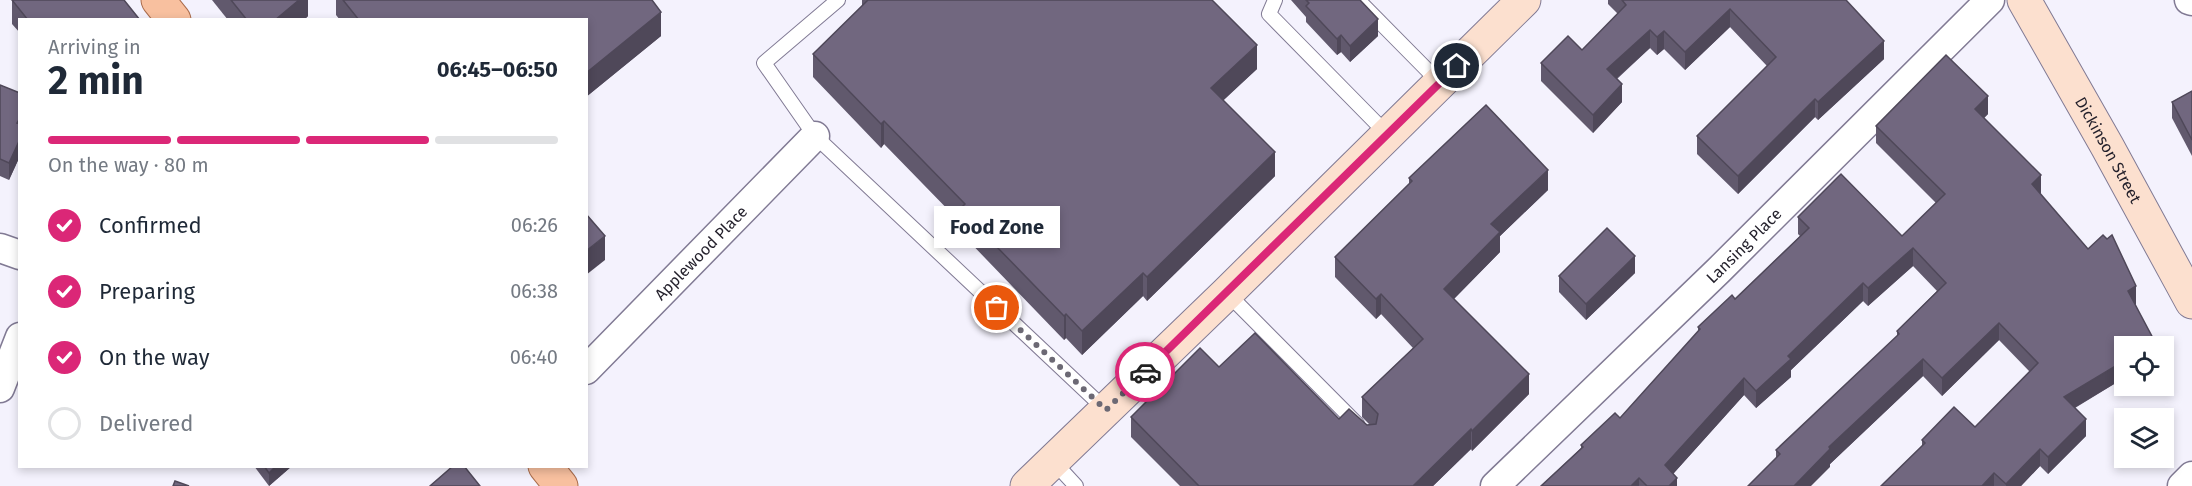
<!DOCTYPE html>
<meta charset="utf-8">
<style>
:root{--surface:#fff;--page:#f6f6f7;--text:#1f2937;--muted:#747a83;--line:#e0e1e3;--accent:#db2777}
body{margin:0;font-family:"Fira Sans",sans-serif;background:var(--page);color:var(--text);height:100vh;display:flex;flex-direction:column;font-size:22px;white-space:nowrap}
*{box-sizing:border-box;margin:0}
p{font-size:20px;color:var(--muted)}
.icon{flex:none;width:33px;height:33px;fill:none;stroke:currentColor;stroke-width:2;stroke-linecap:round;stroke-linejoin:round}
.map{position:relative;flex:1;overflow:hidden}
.side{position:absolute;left:18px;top:18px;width:570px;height:450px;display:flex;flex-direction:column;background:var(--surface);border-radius:0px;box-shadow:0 3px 9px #0003}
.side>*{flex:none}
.tools{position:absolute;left:2114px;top:336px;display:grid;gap:12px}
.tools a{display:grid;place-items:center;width:60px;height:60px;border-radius:0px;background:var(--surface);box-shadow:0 3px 9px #0003;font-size:30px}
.pin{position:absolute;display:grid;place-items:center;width:51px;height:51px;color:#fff;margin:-26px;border:3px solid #fff;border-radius:50%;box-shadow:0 2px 6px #0007}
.courier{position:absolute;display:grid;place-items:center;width:60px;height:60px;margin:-30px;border:4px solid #db2777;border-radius:50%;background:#fff;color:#222;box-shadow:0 2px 8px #0007}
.bubble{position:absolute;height:42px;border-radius:0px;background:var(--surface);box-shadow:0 3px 9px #0003;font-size:20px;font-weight:700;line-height:42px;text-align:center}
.overview em{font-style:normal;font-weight:700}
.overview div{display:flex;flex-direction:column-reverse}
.overview{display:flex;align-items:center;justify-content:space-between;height:102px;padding:0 30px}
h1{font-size:39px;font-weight:700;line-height:45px}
.bar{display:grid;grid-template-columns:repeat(4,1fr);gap:9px 6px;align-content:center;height:72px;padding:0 30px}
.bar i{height:8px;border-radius:4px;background:var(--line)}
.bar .on{background:var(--accent)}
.bar p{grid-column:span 4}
ol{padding:0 30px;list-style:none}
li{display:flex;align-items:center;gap:18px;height:66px}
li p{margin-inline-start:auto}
li .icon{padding:6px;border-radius:50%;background:var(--accent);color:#fff;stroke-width:4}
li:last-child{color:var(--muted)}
li i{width:33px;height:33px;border:3px solid var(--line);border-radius:50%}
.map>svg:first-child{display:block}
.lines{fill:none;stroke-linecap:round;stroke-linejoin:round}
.service-casing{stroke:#817a94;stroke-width:16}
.minor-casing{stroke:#817a94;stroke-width:31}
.secondary-casing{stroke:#817a94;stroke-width:35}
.primary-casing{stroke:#aa6c4c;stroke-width:35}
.service{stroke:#fff;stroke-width:14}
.minor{stroke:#fff;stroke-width:28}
.secondary{stroke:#fce0cf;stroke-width:33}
.primary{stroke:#f8c09f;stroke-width:33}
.wall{fill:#61596d}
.shaded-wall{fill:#4f4859}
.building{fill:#71677f;stroke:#4f4859;stroke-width:1.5}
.done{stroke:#6c6974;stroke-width:6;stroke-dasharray:0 10.8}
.route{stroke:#db2777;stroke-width:8}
.labels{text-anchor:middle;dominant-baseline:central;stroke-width:6;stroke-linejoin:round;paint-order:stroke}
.street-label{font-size:16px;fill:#221f2a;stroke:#fff}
</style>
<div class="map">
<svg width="2192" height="486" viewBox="0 0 2192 486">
<rect width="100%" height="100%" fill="#f4f2fd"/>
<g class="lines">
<defs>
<g id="service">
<polyline points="838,0 764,63 815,136 1106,410"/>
<polyline points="1275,0 1269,14 1388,135"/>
<polyline points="1358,0 1440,83"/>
<polyline points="1227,293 1357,424"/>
<polyline points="1053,461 1076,486"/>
</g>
<g id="minor">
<polyline points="2189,0 2192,1"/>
<polyline points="0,248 20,255"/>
<path id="s1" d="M586 370 815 136"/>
<polyline points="0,388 20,337"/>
<path id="s2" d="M1495 486 1718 271 1990 0"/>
<polyline points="2182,486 2192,476"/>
</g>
<g id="secondary">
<path id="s3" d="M2024 0 2107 146 2192 302"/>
<polyline points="1027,486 1227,293 1524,0"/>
</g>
<g id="primary">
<polyline points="158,0 174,20"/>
<polyline points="545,466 561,486"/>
</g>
</defs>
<use href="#service" class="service-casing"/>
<use href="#minor" class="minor-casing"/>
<use href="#secondary" class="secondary-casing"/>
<use href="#primary" class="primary-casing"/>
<use href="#service" class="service"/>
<use href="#minor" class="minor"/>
<use href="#secondary" class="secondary"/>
<use href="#primary" class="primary"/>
</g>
<g class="wall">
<polygon points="12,0 140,20 20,20 20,33 12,24"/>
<polygon points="212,0 308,0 308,16 304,20 228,20"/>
<polygon points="336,0 652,0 661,36 586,97 586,20 340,20 336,15"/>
<polygon points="862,0 1212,0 1257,69 1223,100 1275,176 1147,301 1143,296 1082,355 1066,338 1064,340 960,232 960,222 884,144 881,148 813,77 813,54 862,6"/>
<polygon points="1291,0 1360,0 1378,36 1350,62 1341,52 1337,55 1306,22 1306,17"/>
<polygon points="1608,0 1846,0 1884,59 1818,120 1815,117 1738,194 1697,154 1697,136 1767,66 1730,27 1685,70 1664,49 1657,55 1650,48 1617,79 1622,102 1593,133 1541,81 1541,63 1582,50 1618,14 1608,4"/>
<polygon points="0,85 20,93 20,156 9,180 0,176"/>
<polygon points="2192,91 2192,156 2172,118 2172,102"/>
<polygon points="1988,114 1984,118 2041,193 2040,194 2136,304 2135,304 2155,346 2124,346 2124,378 2075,408 2086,436 2048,474 2040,466 2021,486 1881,486 1922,446 1922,440 1975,427 2030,372 1999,340 1942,396 1923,376 1830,464 1830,467 1776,458 1776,450 1897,336 1897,331 1937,291 1913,266 1868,306 1863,301 1791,370 1791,377 1756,408 1744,395 1673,474 1677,486 1541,486 1581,448 1581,445 1620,418 1698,332 1698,327 1735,299 1800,236 1798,234 1798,217 1902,236 1936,203 1876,143 1876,126"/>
<polygon points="1409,178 1548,190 1500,236 1500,252 1454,299 1529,394 1472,451 1471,449 1433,486 1180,486 1131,437 1131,417 1219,367 1339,419 1367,425 1370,425 1362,417 1362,397 1413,348 1381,314 1376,319 1335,277 1335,257 1409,184"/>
<polygon points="1635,273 1586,320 1559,292 1559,276"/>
<polygon points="254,466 292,466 269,486"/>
</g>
<g class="shaded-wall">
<polygon points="299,0 308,0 308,16 304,20 275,20"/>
<polygon points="1730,9 1730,27 1685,70 1685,52"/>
<polygon points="661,12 661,36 586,97 586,73"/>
<polygon points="1378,19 1378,36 1350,62 1350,46"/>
<polygon points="1650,30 1650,48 1607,87 1607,69"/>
<polygon points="1664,31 1664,49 1657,55 1657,37"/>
<polygon points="1341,35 1341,52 1337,55 1337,39"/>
<polygon points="1884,41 1884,59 1818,120 1818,102"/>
<polygon points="1257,45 1257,69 1211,112 1211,88"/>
<polygon points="1622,84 1622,102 1593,133 1593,115"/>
<polygon points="1988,96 1988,114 1975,127 1975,109"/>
<polygon points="1815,99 1815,117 1738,194 1738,176"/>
<polygon points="884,121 884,144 881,148 881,124"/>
<polygon points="20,139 20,156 9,180 9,163"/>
<polygon points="1275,152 1275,176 1147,301 1147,277"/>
<polygon points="1548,170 1548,190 1500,236 1500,252 1444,309 1444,289 1491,224"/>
<polygon points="2041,175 2041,193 2032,202 2032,184"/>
<polygon points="605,236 605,260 586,275 586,251"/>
<polygon points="1913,248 1913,266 1868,306 1868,288"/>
<polygon points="1635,256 1635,273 1586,320 1586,304"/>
<polygon points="1143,273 1143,296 1082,355 1082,331"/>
<polygon points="1863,283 1863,301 1791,370 1791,377 1756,408 1756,391 1788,356"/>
<polygon points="2136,286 2136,304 2128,309 2128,291"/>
<polygon points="1381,294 1381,314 1376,319 1376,299"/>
<polygon points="1066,314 1066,338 1064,340 1064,316"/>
<polygon points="1999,323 1999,340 1942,396 1942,378"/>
<polygon points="2155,342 2155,346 2148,346"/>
<polygon points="1923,359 1923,376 1830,464 1830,467 1811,486 1795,486 1795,485 1829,447"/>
<polygon points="2124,361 2124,378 2064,414 2064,397"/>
<polygon points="1529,374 1529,394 1472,451 1472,431"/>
<polygon points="1744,378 1744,395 1665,483 1665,465"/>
<polygon points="2086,419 2086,436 2048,474 2048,457"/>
<polygon points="1471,429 1471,449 1433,486 1413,486"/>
<polygon points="2040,449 2040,466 2021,486 2006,486 2006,484"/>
<polygon points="276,466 292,466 269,486 269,473"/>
<polygon points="1994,473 1994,486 1982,486"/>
<polygon points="1639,478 1639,486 1631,486"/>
<polygon points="1677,478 1677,486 1669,486"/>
</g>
<g class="building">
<polygon points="12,0 124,0 140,20 28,20"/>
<polygon points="231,0 299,0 275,20 247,20"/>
<polygon points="343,0 652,0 661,12 586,73 586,20 359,20"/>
<polygon points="868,0 1212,0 1257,45 1211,88 1275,152 1147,277 1143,273 1082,331 1066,314 1064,316 960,209 965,204 884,121 881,124 813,54"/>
<polygon points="1306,0 1360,0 1378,19 1350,46 1341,35 1337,39 1306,6 1309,3"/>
<polygon points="1622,0 1846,0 1884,41 1818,102 1815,99 1738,176 1697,136 1776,57 1730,9 1685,52 1664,31 1657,37 1650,30 1607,69 1622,84 1593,115 1541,63 1568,36 1582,50 1626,5"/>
<polygon points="1946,55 1988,96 1975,109 2041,175 2032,184 2088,249 2103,235 2107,239 2112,235 2136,286 2128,291 2155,342 2148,346 2124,346 2124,361 2064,397 2086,419 2048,457 2040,449 2006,484 1994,473 1982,486 1881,486 1925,443 1922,440 1954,407 1975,427 2038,363 1999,323 1942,378 1923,359 1829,447 1830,449 1795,485 1797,486 1748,486 1780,454 1776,450 1899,334 1897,331 1946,283 1913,248 1868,288 1863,283 1788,356 1791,359 1756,391 1744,378 1665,465 1677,478 1669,486 1647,486 1639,478 1631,486 1541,486 1583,447 1581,445 1615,413 1620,418 1700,329 1698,327 1732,295 1735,299 1809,228 1798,217 1841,174 1902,236 1945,194 1876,126"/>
<polygon points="0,85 20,93 20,118 17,123 20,124 20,139 9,163 0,159"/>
<polygon points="2192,91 2192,140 2172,102"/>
<polygon points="1486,105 1548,170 1491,224 1500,232 1444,289 1529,374 1472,431 1471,429 1413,486 1199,486 1131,417 1200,348 1219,367 1255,333 1339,419 1349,409 1367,425 1376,424 1378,414 1362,397 1423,339 1381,294 1376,299 1335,257 1412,181 1409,178"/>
<polygon points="586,214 605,236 586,251"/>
<polygon points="1607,228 1635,256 1586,304 1559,276"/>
<polygon points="264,466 276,466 269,473"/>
<polygon points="453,466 464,466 480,486 430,486"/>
<polygon points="175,481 189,486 173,486"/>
</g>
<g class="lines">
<polyline class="done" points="997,308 1106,410 1145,372"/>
<polyline class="route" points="1145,372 1457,66"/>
</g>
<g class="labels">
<g class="street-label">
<text stroke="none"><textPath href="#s3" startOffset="172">Dickinson Street</textPath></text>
<text stroke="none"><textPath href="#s2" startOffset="346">Lansing Place</textPath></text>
<text stroke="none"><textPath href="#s1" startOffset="164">Applewood Place</textPath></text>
</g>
</g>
</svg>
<div class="tools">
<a><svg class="icon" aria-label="locate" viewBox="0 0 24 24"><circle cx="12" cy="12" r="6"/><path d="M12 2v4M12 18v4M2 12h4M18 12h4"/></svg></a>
<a><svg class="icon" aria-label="layers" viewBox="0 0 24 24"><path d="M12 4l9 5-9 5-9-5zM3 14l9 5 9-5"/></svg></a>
</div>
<div class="pin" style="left:997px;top:308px;background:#ea580c"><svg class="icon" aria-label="bag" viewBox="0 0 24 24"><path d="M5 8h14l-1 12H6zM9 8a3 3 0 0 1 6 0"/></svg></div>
<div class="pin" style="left:1457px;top:66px;background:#1f2937"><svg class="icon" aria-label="home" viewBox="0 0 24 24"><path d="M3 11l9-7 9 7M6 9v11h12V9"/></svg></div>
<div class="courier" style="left:1145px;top:372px"><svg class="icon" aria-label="car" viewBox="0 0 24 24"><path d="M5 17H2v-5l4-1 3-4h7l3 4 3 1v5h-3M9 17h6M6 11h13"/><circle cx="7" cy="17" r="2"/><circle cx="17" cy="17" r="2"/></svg></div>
<div class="bubble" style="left:934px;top:206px;width:126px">Food Zone</div>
<section class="side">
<div class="overview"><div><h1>2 min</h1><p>Arriving in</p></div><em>06:45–06:50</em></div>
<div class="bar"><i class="on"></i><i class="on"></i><i class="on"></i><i></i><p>On the way · 80 m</p></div>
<ol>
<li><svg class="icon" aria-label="check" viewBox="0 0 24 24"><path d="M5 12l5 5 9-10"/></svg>Confirmed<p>06:26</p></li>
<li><svg class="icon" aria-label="check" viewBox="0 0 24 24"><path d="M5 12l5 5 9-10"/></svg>Preparing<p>06:38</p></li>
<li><svg class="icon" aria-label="check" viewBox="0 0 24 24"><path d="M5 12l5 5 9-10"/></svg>On the way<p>06:40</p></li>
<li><i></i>Delivered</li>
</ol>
</section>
</div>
